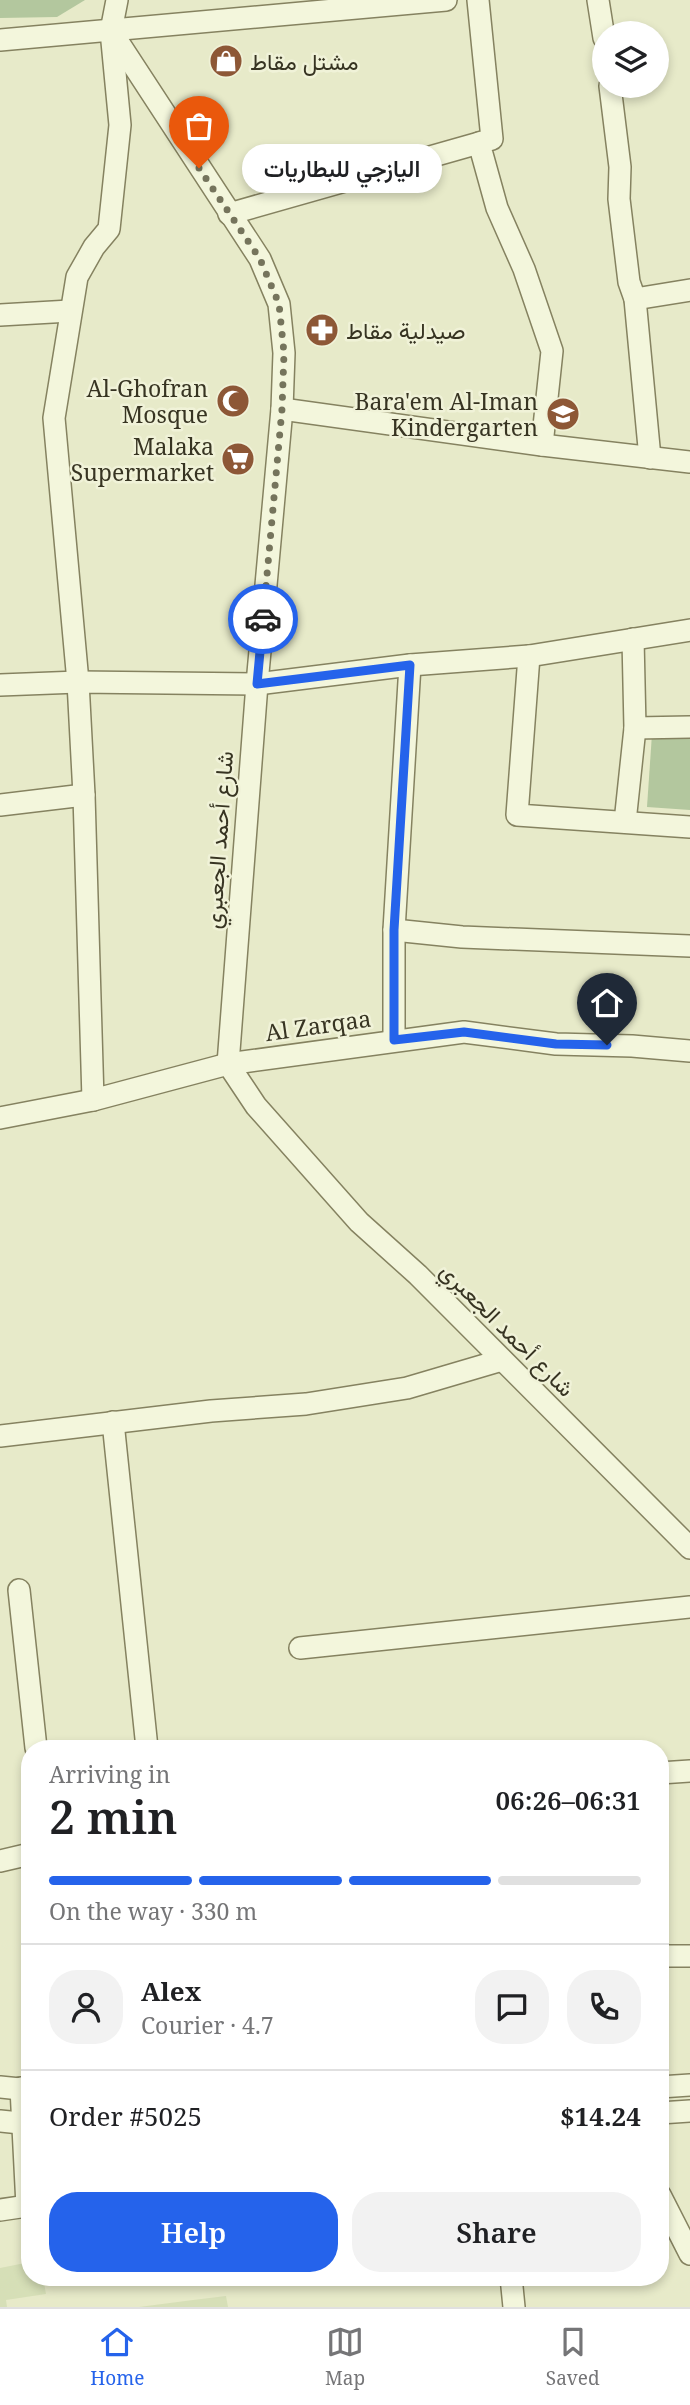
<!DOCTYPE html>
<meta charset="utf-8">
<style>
:root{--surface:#fff;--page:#f2f2f2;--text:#202124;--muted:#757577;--line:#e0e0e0;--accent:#2563eb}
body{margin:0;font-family:"Noto Serif",Vazirmatn,serif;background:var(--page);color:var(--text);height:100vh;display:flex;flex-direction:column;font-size:26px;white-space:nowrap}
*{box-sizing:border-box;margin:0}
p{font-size:23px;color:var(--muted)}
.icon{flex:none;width:38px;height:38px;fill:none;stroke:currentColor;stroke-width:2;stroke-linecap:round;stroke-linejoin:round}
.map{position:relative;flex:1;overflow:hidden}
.side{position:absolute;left:21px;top:1740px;width:648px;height:546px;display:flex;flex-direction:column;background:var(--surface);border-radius:28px;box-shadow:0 4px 10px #0003}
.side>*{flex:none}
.buttons{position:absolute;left:592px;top:21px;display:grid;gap:14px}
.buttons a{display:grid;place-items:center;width:77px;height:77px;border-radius:50%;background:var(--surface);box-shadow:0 4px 10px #0003;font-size:35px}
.pin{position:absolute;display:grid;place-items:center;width:60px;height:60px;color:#fff;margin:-72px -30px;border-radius:50% 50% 50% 0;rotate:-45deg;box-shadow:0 0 7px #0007}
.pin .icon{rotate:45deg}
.courier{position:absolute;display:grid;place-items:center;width:70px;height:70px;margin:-35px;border:5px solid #2563eb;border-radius:50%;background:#fff;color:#222;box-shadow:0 2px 9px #0007}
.bubble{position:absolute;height:49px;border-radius:24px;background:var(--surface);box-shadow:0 4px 10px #0003;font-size:23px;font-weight:600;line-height:49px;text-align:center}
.summary em{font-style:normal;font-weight:600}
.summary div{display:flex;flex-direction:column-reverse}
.summary{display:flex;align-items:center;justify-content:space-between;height:119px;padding:0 28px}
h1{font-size:46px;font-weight:600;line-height:52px}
.bar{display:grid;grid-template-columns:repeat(4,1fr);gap:10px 7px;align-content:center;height:84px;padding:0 28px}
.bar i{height:9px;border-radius:5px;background:var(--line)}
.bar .active{background:var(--accent)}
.bar p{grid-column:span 4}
.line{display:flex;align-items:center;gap:18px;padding:0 28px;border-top:2px solid var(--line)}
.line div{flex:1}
.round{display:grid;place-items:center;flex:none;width:74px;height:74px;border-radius:28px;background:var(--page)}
.primary-button{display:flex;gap:14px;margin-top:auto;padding:14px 28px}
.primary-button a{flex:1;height:80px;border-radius:28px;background:var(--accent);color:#fff;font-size:28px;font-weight:600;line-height:80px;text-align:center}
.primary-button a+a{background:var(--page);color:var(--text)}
.tabs{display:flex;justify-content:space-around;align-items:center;height:98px;border-top:2px solid var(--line);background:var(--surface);font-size:19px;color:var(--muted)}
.tabs a{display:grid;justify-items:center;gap:4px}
.tabs .active{color:var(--accent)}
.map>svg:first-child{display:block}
.farmland{fill:#d6dfb7}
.green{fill:#b3c79e}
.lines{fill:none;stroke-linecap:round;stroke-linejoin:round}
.minor-casing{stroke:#858260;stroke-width:24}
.minor{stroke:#f3f6dc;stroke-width:21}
.done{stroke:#75745c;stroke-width:7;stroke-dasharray:0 12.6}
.route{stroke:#2563eb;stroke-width:9}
.labels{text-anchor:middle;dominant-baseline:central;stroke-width:5;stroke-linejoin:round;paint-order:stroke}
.poi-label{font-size:23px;fill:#373422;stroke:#f0f2d8;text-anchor:end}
.street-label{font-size:23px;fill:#373422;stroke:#f0f2d8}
</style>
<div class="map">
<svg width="690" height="2307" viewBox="0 0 690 2307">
<rect width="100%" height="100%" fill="#e7eac9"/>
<g class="farmland">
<polygon points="30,2262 30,2277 43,2277 46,2294 6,2300 7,2307 0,2307 0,2268"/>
<polygon points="226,2296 228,2307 139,2307 193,2300"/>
</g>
<g class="green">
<polygon points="0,0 85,0 57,17 0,18"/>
<polygon points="652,734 690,735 690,810 647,807"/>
</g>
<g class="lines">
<defs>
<g id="minor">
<polyline points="478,0 492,139 479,143 497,208 524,269 552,351 542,445"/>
<polyline points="598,0 604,38"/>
<polyline points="111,31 260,259 279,304 284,353 282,409 257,684 228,1064 256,1106 359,1222 418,1275 690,1548"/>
<polyline points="0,40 446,0"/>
<polyline points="610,86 620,167 619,199 629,282 635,299 650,458"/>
<polyline points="229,214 479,143"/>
<polyline points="635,299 690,290"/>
<polyline points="0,315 70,311"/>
<polyline points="282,409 542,445 690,462"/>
<polyline points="529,656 517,815 690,827"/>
<polyline points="0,685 78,682 257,684 410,665 529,656 690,630"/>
<polyline points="635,728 690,727"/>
<polyline points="0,805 84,795"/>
<polyline points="625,822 635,728 633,639"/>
<polyline points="394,930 462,937 690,946"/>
<polyline points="394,1040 394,930 410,665"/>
<polyline points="93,1100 84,795 78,682 54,418 77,277 94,247 109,229 120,125 111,31 117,0"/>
<polyline points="0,1118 93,1100 228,1064 464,1032 556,1044 632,1046 690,1051"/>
<polyline points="113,1422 147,1748"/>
<polyline points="0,1436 211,1411 306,1404 407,1388 502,1360"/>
<polyline points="19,1590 36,1748"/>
<polyline points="300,1648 690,1607"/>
<polyline points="660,1773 690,1771"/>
<polyline points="0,1861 30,1854"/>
<polyline points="660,1956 690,1956"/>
<polyline points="0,2087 30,2090"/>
<polyline points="660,2087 690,2085"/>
<polyline points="660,2113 690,2111"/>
<polyline points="0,2121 30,2124"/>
<polyline points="660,2195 690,2254"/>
<polyline points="0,2210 27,2206 21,2088 30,2088"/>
<polyline points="511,2277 514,2307"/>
</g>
</defs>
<use href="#minor" class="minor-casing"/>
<use href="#minor" class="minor"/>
</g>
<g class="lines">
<polyline class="done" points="199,168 260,259 279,304 284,353 282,409 263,619"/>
<polyline class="route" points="263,619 257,684 410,665 394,930 394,1040 464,1032 556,1044 607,1045"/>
</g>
<defs>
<symbol id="shop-disc" viewBox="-11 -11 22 22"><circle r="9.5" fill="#8d5736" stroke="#f0f2d8"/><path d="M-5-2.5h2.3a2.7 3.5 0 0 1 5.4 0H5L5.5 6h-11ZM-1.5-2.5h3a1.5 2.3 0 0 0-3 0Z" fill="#fff"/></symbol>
<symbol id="pharmacy-disc" viewBox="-11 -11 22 22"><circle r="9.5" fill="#8d5736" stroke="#f0f2d8"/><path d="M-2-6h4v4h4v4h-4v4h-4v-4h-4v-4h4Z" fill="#fff"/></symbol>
<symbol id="mosque-disc" viewBox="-11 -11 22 22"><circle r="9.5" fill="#8d5736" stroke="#f0f2d8"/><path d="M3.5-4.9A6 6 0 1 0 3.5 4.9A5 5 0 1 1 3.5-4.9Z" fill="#fff"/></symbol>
<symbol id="school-disc" viewBox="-11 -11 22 22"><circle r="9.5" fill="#8d5736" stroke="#f0f2d8"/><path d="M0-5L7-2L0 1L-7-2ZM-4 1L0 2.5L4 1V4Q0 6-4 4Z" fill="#fff"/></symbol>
<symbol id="supermarket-disc" viewBox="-11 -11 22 22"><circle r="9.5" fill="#8d5736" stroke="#f0f2d8"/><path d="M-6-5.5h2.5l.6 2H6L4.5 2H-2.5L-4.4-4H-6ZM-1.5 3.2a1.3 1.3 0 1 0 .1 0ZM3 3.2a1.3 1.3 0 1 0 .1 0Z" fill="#fff"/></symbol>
</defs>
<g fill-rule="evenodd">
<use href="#shop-disc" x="207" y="42" width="38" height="38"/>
<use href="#pharmacy-disc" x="303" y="311" width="38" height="38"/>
<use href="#mosque-disc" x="214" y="382" width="38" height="38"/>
<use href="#school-disc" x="544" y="395" width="38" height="38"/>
<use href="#supermarket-disc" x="219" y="440" width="38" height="38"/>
</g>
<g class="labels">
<g class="poi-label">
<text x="250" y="61" text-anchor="start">مشتل مقاط</text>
<text x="346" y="330" text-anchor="start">صيدلية مقاط</text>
<text x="208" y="388">Al-Ghofran<tspan x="208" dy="26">Mosque</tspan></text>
<text x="538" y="401">Bara'em Al-Iman<tspan x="538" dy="26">Kindergarten</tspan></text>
<text x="214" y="446">Malaka<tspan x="214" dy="26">Supermarket</tspan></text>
</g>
<g class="street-label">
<text transform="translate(218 840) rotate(-86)">شارع أحمد الجعبري</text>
<text transform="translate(318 1025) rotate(-8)">Al Zarqaa</text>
<text transform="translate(508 1329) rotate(45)">شارع أحمد الجعبري</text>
</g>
</g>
</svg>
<div class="buttons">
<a><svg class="icon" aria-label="layers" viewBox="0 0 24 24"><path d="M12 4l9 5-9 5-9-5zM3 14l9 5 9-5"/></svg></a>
</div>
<div class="pin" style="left:199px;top:168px;background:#ea580c"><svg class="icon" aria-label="bag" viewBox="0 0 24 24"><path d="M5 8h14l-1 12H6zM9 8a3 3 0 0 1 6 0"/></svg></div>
<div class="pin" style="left:607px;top:1045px;background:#1f2937"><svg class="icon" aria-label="home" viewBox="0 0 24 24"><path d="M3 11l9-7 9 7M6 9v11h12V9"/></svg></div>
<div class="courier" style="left:263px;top:619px"><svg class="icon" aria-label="car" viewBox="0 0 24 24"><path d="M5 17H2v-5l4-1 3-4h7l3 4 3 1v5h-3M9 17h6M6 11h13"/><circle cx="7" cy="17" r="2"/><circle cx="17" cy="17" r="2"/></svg></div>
<div class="bubble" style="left:242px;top:144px;width:200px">اليازجي للبطاريات</div>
<section class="side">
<div class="summary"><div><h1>2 min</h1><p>Arriving in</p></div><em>06:26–06:31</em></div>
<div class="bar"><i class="active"></i><i class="active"></i><i class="active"></i><i></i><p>On the way · 330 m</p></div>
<div class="line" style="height:126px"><a class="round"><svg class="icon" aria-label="person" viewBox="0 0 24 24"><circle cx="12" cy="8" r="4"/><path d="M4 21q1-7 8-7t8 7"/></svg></a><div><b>Alex</b><p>Courier · 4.7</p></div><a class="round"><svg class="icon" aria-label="chat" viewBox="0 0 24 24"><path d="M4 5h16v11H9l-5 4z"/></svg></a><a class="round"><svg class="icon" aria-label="phone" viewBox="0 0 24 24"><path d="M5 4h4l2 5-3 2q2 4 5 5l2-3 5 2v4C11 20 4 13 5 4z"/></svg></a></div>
<div class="line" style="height:91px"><div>Order #5025</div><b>$14.24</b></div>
<div class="primary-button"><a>Help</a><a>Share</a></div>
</section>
</div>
<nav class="tabs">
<a class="active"><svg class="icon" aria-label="home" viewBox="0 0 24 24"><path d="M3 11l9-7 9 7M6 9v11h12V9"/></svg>Home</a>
<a><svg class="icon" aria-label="map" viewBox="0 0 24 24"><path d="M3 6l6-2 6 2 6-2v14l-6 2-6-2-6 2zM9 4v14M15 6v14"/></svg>Map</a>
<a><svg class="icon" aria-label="saved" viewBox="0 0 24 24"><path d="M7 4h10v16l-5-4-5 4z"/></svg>Saved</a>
</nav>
